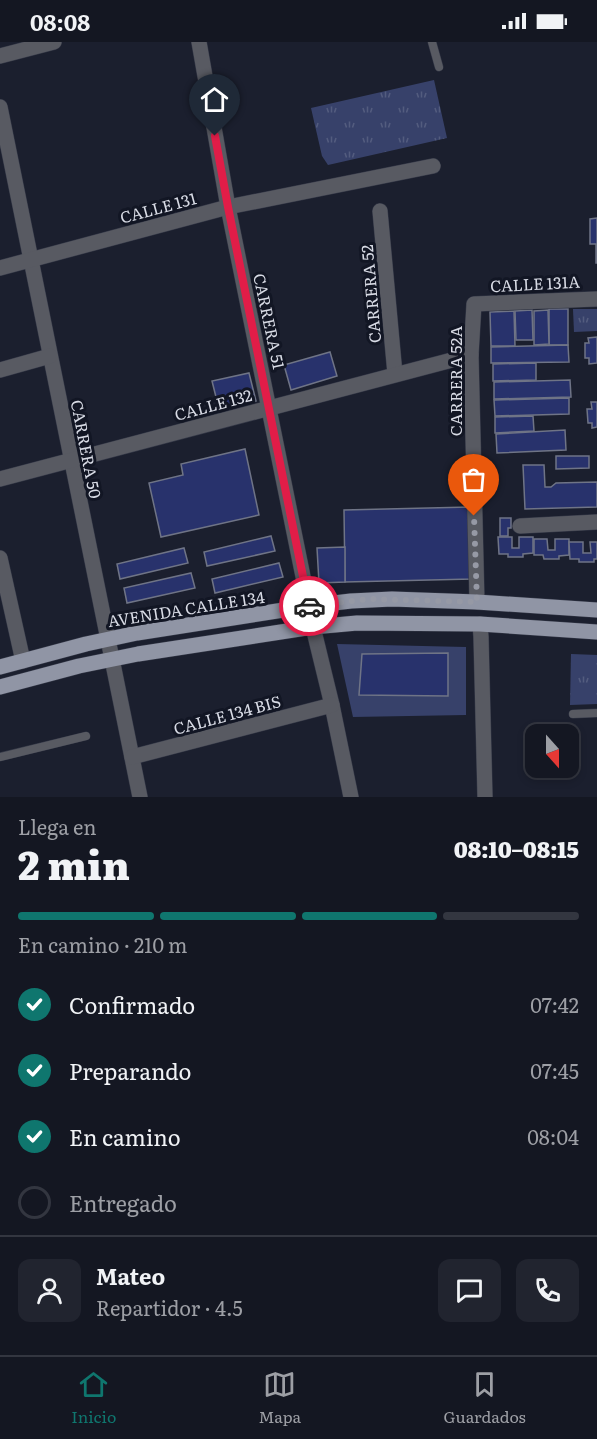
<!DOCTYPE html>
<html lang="es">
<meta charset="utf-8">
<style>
:root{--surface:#141722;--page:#21242f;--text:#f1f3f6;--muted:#9d9fa5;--line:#333640;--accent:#0f766e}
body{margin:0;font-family:Literata,serif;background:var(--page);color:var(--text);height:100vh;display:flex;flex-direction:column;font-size:22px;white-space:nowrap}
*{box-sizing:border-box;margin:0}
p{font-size:20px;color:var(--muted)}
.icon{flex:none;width:33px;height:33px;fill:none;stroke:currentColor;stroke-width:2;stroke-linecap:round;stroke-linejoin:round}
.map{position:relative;height:755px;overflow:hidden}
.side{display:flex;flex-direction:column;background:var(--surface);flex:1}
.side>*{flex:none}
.needle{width:39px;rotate:159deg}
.controls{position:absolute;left:525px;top:682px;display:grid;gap:12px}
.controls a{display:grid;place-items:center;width:54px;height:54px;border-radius:12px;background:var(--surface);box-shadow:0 3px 9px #0003,0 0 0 2px var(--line);font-size:30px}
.pin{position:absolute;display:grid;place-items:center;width:51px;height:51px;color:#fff;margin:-62px -26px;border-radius:50% 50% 50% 0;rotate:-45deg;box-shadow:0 0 6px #0007}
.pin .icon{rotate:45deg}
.courier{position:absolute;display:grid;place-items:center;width:60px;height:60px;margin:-30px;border:4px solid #e11d48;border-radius:50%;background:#fff;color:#222;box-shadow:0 2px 8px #0007}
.head em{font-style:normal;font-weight:800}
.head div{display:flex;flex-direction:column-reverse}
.head{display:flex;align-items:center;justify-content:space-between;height:102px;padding:0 18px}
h1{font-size:39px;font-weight:800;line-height:45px}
.bar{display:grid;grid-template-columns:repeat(4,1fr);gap:9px 6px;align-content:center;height:72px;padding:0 18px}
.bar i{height:8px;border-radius:4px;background:var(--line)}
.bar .active{background:var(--accent)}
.bar p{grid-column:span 4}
.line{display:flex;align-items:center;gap:15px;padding:0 18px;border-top:2px solid var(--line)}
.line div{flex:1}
.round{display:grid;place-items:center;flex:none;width:63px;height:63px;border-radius:12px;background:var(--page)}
ol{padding:0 18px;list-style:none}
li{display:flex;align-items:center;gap:18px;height:66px}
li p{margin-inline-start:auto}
li .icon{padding:6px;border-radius:50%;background:var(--accent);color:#fff;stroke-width:4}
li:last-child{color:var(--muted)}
li i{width:33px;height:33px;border:3px solid var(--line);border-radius:50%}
.status{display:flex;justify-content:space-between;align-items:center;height:42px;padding:0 30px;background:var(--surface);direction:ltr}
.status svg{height:16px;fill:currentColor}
.menu{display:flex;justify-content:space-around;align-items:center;height:84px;border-top:2px solid var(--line);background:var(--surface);font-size:16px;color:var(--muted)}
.menu a{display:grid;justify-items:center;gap:3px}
.menu .active{color:var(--accent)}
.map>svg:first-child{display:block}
.grass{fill:#37416a}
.park{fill:url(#park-tufts)}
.building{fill:#28326c;stroke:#6f7486;stroke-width:1.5}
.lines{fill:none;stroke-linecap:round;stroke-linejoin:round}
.service-casing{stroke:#353948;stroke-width:9}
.minor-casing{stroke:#353948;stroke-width:16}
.primary-casing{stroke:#353948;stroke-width:16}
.service{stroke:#585a62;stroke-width:8}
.minor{stroke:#585a62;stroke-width:15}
.primary{stroke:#9095a5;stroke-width:15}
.done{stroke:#9699a5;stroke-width:6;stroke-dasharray:0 10.8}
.route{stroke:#e11d48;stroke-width:8}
.labels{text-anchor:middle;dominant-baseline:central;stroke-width:6;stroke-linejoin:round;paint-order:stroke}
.street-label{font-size:16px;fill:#d8dbe5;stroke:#121624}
</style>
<div class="status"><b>08:08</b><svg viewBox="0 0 49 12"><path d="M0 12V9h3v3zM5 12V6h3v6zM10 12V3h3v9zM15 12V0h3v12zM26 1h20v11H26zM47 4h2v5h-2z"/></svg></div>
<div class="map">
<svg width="597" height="755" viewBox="0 0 597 755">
<defs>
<pattern id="park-tufts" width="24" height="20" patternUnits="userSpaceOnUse" patternTransform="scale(1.5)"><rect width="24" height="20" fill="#37416a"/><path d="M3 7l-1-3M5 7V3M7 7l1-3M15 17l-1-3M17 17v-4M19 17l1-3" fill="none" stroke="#535c7f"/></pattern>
</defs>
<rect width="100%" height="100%" fill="#1b1f2e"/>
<polygon class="grass" points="337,602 466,605 466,673 353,675"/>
<g class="park">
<polygon points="434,38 447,96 328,123 322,114 311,66"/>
<polygon points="573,267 597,267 597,289 574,290"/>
<polygon points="571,612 597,613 597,662 570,663"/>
</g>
<g class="building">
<polygon points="597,176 597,221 596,221 596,202 590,202 590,177"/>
<rect x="549" y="267" width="19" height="36"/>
<polygon points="532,268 533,298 516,298 515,269"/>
<polygon points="548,268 549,302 534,303 534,269"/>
<polygon points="514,269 515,304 491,304 490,270"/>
<polygon points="597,295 597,321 589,322 589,316 585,316 585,301 589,301 588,296"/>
<polygon points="568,303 569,320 491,321 491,305"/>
<polygon points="330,310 337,334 291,348 284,323"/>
<polygon points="536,321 536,338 493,339 493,322"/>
<polygon points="249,331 256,359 219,367 212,339"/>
<polygon points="570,338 571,355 494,357 494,340"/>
<polygon points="569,356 569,372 495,374 494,358"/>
<polygon points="591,360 597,360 597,385 592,386 592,381 588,381 587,367 592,367"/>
<polygon points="533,374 534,389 495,391 495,375"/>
<polygon points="565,388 566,408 497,411 496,392"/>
<polygon points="245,407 259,473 161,495 149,441 183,433 181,422"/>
<polygon points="556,414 589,414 589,426 556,427"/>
<polygon points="523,423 544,423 545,445 551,445 556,441 597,440 597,465 525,467"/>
<polygon points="470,465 472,537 345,540 344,468"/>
<polygon points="500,476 511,476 511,486 508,486 508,494 500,494"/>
<polygon points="271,494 275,509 207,524 204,510"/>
<polygon points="498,495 512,495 512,506 519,506 519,495 533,495 533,511 523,512 523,515 508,515 508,512 499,512"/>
<polygon points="534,497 547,497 548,508 555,508 555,497 569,497 569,513 559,514 559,517 544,517 543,513 534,513"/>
<polygon points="569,500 583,500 583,511 591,511 590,500 597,500 597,517 594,517 594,520 579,520 579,517 570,517"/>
<polygon points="345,505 345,540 319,541 317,506"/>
<polygon points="184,506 188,521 120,537 117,522"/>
<polygon points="279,521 283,535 215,551 212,537"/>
<polygon points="191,531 195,546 127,561 124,546"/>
<polygon points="448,611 448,654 359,653 362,612"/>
</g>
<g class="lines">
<defs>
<g id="service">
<polyline points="432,0 439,25"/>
<polyline points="573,672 597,671"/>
<polyline points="0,715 86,694"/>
</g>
<g id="minor">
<polyline points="199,0 228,165 309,564"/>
<polyline points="0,14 54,0"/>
<polyline points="0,65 140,755"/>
<polyline points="380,169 395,332"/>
<polyline points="0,226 228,165 433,124"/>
<polyline points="0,328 50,314"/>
<polyline points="0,437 471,313"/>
<polyline points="520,484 597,480"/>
<polyline points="0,516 23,619"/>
<polyline points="477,560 471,313 474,262 597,257"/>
<polyline points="480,582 481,595 485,755"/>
<polyline points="313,585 332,663 351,755"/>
<polyline points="132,715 332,663"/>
</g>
<g id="primary">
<polyline points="0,625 86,602 137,591 309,564 351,559 392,557 477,560 597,568"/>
<polyline points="0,645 79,624 138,612 313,585 357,581 480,582 597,590"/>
</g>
</defs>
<use href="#service" class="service-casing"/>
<use href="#minor" class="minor-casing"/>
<use href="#primary" class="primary-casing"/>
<use href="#service" class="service"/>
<use href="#minor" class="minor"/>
<use href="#primary" class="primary"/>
</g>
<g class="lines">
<polyline class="done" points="309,564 370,557 477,560 474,474"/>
<polyline class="route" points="215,94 228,165 309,564"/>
</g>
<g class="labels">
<g class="street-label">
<text transform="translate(158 165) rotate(-15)">CALLE 131</text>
<text transform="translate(535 241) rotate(-3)">CALLE 131A</text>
<text transform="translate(370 252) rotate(-95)">CARRERA 52</text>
<text transform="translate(270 279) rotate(78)">CARRERA 51</text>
<text transform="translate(455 339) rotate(-90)">CARRERA 52A</text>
<text transform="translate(213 362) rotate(-15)">CALLE 132</text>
<text transform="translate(87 407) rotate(79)">CARRERA 50</text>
<text transform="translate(186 566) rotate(-9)">AVENIDA CALLE 134</text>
<text transform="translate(227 672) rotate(-15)">CALLE 134 BIS</text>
</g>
</g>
</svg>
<div class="controls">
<a><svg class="needle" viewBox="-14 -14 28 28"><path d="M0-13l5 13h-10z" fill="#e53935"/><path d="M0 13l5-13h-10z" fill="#9d9fa5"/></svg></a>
</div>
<div class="pin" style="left:474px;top:474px;background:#ea580c"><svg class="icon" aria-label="bag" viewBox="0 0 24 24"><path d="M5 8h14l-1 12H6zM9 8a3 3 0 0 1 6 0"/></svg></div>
<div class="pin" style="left:215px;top:94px;background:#1f2937"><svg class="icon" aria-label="home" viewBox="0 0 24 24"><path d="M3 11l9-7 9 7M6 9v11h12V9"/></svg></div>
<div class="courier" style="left:309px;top:564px"><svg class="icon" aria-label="car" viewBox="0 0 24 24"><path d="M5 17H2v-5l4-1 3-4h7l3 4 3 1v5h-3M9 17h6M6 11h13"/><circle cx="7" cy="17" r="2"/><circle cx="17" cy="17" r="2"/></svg></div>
</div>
<section class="side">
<div class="head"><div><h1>2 min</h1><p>Llega en</p></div><em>08:10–08:15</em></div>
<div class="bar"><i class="active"></i><i class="active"></i><i class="active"></i><i></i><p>En camino · 210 m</p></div>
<ol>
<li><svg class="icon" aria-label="check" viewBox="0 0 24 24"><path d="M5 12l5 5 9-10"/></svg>Confirmado<p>07:42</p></li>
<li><svg class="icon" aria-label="check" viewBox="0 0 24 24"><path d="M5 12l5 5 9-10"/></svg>Preparando<p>07:45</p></li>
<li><svg class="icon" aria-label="check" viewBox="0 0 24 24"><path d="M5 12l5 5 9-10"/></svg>En camino<p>08:04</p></li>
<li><i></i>Entregado</li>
</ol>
<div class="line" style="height:108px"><a class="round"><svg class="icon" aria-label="person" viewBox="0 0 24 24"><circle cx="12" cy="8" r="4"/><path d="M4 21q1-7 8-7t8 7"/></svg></a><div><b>Mateo</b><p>Repartidor · 4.5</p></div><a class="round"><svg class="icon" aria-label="chat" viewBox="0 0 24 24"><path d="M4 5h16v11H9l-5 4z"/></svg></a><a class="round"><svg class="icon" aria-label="phone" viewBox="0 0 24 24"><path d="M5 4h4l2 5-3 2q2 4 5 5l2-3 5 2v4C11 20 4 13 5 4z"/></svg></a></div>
</section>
<nav class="menu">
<a class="active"><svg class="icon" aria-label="home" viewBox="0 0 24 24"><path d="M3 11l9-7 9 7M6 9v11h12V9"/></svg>Inicio</a>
<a><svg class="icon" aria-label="map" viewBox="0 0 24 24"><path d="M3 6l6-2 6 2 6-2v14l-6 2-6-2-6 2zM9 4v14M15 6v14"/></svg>Mapa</a>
<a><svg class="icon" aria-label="saved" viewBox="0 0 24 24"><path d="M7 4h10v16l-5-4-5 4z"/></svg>Guardados</a>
</nav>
